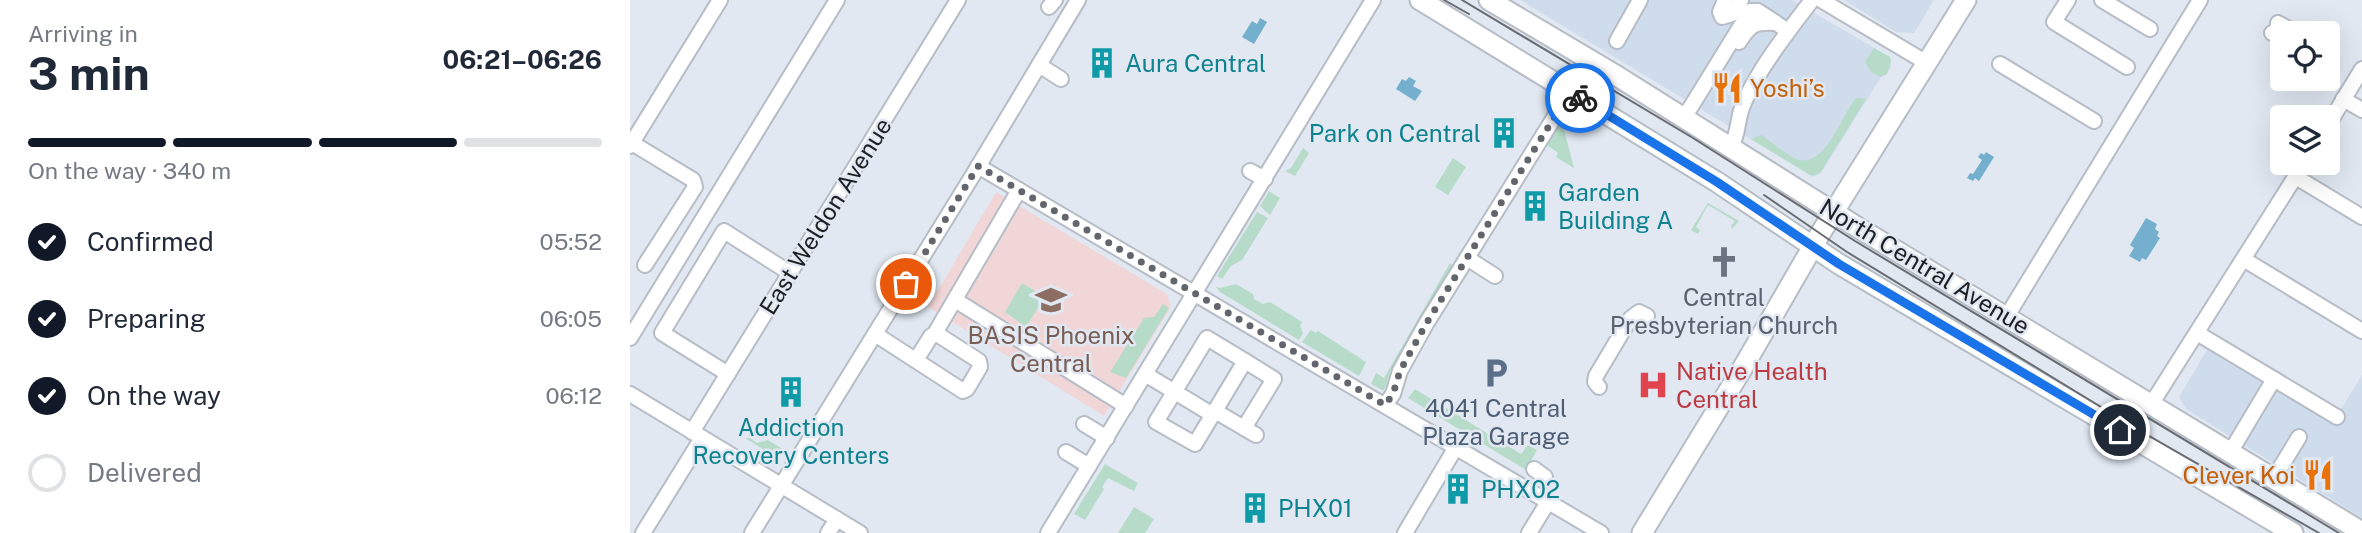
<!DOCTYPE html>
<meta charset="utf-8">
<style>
:root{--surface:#fff;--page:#f2f2f3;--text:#1f2937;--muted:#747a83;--line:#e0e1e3;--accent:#111827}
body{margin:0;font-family:"Public Sans",sans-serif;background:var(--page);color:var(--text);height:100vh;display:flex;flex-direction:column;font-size:26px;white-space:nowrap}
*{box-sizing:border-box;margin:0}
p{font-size:23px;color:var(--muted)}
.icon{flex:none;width:38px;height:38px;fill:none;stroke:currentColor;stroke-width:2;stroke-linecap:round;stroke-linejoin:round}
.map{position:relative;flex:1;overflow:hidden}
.side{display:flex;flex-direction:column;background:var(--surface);width:630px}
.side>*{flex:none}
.fabs{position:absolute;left:1640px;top:21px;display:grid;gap:14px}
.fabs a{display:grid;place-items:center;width:70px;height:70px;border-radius:7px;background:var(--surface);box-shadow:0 7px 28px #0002;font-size:35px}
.pin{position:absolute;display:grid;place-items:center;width:60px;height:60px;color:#fff;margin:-30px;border:4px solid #fff;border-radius:50%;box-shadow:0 2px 7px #0007}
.courier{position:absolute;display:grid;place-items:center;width:70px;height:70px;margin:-35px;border:5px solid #1a73e8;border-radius:50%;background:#fff;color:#222;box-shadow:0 2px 9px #0007}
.headline em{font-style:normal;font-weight:700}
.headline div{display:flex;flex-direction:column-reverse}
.headline{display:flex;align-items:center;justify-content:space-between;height:119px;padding:0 28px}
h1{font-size:46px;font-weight:700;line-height:52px}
.bar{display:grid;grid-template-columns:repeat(4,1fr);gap:10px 7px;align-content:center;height:84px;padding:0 28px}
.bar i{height:9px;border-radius:5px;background:var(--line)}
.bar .current{background:var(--accent)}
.bar p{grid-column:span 4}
ol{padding:0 28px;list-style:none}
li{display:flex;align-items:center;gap:21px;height:77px}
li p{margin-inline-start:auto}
li .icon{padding:7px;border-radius:50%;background:var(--accent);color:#fff;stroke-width:4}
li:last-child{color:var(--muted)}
li i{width:38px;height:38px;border:4px solid var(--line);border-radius:50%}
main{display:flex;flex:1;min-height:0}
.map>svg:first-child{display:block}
.built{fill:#cfdcec}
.education{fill:#f1d6d7}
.green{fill:#b6dcc9}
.water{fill:#74b0ce}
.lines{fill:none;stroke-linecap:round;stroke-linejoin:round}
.minor-casing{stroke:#b6bdc6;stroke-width:18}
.major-casing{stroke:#b6bdc6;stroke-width:23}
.minor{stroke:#fff;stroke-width:14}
.major{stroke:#fff;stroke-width:19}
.tram{stroke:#686c72;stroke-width:2}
.done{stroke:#62656b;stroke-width:7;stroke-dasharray:0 12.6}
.route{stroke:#1a73e8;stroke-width:9}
.labels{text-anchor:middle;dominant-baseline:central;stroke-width:5;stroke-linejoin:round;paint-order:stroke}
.culture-label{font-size:24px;fill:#0d838f;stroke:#e1e8f2;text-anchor:start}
.food-label{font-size:24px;fill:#c56008;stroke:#e1e8f2;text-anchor:start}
.street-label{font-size:24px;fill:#1d1f23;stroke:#e1e8f2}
.worship-label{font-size:24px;fill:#5b616d;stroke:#e1e8f2}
.education-label{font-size:24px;fill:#785e54;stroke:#e1e8f2}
.health-label{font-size:24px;fill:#be3a42;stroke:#e1e8f2;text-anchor:start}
.service-label{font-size:24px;fill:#4e5e75;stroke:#e1e8f2}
</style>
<main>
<section class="side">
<div class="headline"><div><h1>3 min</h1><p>Arriving in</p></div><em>06:21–06:26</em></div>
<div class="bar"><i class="current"></i><i class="current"></i><i class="current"></i><i></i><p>On the way · 340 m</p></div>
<ol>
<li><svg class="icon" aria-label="check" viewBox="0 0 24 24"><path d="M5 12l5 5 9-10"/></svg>Confirmed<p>05:52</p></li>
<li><svg class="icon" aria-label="check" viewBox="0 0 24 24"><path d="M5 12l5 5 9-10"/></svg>Preparing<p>06:05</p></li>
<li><svg class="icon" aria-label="check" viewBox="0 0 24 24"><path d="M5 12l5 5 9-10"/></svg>On the way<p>06:12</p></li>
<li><i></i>Delivered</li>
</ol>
</section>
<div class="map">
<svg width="1732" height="533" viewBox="0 0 1732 533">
<rect width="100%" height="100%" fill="#e1e8f2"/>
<g class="built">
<polygon points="890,0 1162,0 1260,57 1261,67 1257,74 1251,77 1191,173 1183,177"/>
<polygon points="1214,0 1304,0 1284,33 1266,32"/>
<polygon points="1581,343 1707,416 1732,375 1732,518 1556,409 1549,397"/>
</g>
<polygon class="education" points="366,192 537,294 541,307 474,416 298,307"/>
<g class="green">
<polygon points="1244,48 1260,57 1261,61 1257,74 1250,77 1241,72 1235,62"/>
<path d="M1226 98 1236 99 1190 173 1182 176 1121 139 1132 135C1142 143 1153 152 1164 158 1194 173 1211 115 1226 98Z"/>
<polygon points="932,122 944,168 926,157 928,153 914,143"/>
<polygon points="673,148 679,153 665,176 655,171 661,168"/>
<polygon points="823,158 836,167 818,195 805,187"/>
<polygon points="639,191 650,198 640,215 630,206"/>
<polygon points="1078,203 1109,221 1102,229 1101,226 1105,221 1078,205 1066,227 1070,230 1068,234 1061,230"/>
<polygon points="627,212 638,218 612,260 601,266 592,279 587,276"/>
<polygon points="820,263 822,265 761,370 754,390 752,390 741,384 746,373 754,378"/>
<polygon points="392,283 405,291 403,295 413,300 396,327 375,312"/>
<polygon points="606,284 623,294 624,299 633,304 640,302 672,322 670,325 673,333 669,340 590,292 586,287 590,288"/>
<polygon points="533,304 539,308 496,378 480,372 514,318 524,317"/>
<polygon points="681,330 686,333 688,331 736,362 729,376 672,342"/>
<polygon points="785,389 891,454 898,445 907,450 896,470 778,398"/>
<polygon points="115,438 120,438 127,443 138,440 154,450 151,454 141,454"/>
<polygon points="475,464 508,483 504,491 478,478 472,487 474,489 455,520 444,514"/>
<polygon points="504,507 524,519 515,533 488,533"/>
</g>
<g class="water">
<polygon points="630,18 637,22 624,44 612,37 622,21 627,24"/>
<polygon points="779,77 786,81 783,86 792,91 785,101 766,89 772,79 776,81"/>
<polygon points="1356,152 1364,157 1349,181 1345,178 1343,181 1337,178 1340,173 1343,174 1352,160 1348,157 1351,153 1354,155"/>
<polygon points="1516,218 1527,224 1525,229 1529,232 1527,236 1530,238 1516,260 1512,258 1510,262 1499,256 1504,248 1500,245"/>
</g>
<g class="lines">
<defs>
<g id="minor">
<polyline points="1095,0 1090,12 1092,17 1102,14 1111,0"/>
<polyline points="1191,0 1297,63"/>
<polyline points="1438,0 1424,22 1497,67"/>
<polyline points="1472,0 1520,29"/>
<polyline points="419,7 425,0"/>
<polyline points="1648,23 1666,33"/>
<polyline points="1642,33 1652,38"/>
<polyline points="987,41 1010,0"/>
<path d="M1109 42C1121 24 1124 22 1146 23"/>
<polyline points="1370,64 1464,121"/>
<polyline points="409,65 431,79"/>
<polyline points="1713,99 1732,110"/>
<polyline points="1054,118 1120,11 1128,11 1158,31"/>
<polyline points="1698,125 1732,69"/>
<polyline points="2,143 63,180 65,187 15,265"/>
<polyline points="0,146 90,0"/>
<path d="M1101 147C1109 133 1107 119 1113 105 1127 71 1159 30 1182 0"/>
<polyline points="348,166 971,533"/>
<polyline points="620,171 635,179"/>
<polyline points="1666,177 1732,217"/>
<polyline points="837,258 865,276"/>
<polyline points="1615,260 1732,331"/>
<polyline points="325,300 496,406"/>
<polyline points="1377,316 1570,0"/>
<polyline points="1567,333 1707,417"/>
<polyline points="245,334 333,391 337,389 350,367 349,361 307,334 301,336 286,360"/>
<polyline points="304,335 389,190"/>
<polyline points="0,338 207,0"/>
<polygon points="577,338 615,361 565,444 526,422"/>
<polyline points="98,374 32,333 94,231 160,273"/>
<polyline points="515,374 583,415"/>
<polyline points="969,387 965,382 966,376 1000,319 1009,312 1017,316"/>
<polyline points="0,394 230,533"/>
<polyline points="1522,403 1674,163"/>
<polyline points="755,405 763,394 770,371 796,324 940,92"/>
<polyline points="585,411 626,435"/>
<polyline points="454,424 477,438"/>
<polyline points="614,428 644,379 615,361"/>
<polyline points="62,432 328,0"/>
<polyline points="1601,451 1644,379"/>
<polyline points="436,452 459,466"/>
<polyline points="904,469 915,477"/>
<polyline points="1644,478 1669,437"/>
<polyline points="13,533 72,438"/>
<polyline points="122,533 343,175 448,0"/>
<polyline points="198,533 207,519"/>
<polyline points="418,533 743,0"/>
<polyline points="775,533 826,447"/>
<polyline points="899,533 918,502"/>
</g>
<g id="major">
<polyline points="790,0 1087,182 1209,264 1663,533"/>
<polyline points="859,0 987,76 1232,230 1732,532"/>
<polyline points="1012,533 1115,364 1190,234 1336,0"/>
</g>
</defs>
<use href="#minor" class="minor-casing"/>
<use href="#major" class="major-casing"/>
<use href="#minor" class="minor"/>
<use href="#major" class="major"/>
<g class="tram">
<polyline points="814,0 839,14"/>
<polyline points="832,0 1063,138 1225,241 1709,533"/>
<polyline points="1134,195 1217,252 1512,432 1689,533"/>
</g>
</g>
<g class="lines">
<polyline class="done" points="276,284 348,166 755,405 763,394 770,371 796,324 940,92 950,98"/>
<polyline class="route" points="950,98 1087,182 1209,264 1490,430"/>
</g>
<defs>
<symbol id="building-bare" viewBox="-9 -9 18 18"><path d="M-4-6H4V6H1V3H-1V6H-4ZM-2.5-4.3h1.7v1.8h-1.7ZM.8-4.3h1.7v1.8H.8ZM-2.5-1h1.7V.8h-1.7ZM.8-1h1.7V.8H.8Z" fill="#0f9aa8" stroke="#e1e8f2" stroke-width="2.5" paint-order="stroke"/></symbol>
<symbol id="restaurant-bare" viewBox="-9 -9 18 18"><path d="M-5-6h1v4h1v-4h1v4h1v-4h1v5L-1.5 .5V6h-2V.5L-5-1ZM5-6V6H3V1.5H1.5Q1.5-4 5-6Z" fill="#e8710a" stroke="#e1e8f2" stroke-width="2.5" paint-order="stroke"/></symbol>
<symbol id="church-bare" viewBox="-9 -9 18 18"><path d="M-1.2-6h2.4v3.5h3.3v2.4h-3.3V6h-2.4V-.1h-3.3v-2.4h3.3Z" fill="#6b7280" stroke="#e1e8f2" stroke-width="2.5" paint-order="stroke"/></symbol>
<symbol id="school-bare" viewBox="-9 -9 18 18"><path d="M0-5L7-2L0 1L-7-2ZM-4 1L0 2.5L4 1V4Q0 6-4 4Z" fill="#8d6e63" stroke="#e1e8f2" stroke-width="2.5" paint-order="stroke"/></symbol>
<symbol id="parking-bare" viewBox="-9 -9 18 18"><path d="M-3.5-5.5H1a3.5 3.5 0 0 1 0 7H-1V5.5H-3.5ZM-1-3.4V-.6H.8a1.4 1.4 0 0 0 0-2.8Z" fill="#5c6f8a" stroke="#e1e8f2" stroke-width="2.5" paint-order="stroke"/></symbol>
<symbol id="hospital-bare" viewBox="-9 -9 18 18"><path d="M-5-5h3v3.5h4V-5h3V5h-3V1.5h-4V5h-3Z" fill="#e0444e" stroke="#e1e8f2" stroke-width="2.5" paint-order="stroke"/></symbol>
</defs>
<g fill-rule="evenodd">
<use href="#building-bare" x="450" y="41" width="44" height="44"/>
<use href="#restaurant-bare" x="1075" y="66" width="44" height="44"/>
<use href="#building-bare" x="852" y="111" width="44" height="44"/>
<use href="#building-bare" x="883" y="184" width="44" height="44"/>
<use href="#church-bare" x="1072" y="240" width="44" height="44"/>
<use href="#school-bare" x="399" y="278" width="44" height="44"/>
<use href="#parking-bare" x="844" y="351" width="44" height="44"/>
<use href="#hospital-bare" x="1001" y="363" width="44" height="44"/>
<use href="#building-bare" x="139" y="370" width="44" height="44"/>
<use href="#restaurant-bare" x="1666" y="453" width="44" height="44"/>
<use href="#building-bare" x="806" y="467" width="44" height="44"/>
<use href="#building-bare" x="603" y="486" width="44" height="44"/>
</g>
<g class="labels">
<g class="culture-label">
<text x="495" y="63">Aura Central</text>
<text x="851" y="133" text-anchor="end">Park on Central</text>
<text x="928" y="192">Garden<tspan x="928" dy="28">Building A</tspan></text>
<text x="161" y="427" text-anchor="middle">Addiction<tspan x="161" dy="28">Recovery Centers</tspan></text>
<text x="851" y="489">PHX02</text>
<text x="648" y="508">PHX01</text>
</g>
<g class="food-label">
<text x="1120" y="88">Yoshi’s</text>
<text x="1665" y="475" text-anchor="end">Clever Koi</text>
</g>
<g class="street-label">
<text transform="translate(195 216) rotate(-58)">East Weldon Avenue</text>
<text transform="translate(1295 266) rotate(31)">North Central Avenue</text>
</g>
<g class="worship-label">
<text x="1094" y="297">Central<tspan x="1094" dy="28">Presbyterian Church</tspan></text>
</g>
<g class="education-label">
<text x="421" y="335">BASIS Phoenix<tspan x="421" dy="28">Central</tspan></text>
</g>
<g class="health-label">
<text x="1046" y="371">Native Health<tspan x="1046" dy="28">Central</tspan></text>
</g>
<g class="service-label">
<text x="866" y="408">4041 Central<tspan x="866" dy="28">Plaza Garage</tspan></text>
</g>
</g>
</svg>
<div class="fabs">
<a><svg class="icon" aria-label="locate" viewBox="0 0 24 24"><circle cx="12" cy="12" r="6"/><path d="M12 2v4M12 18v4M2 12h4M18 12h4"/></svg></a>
<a><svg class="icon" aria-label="layers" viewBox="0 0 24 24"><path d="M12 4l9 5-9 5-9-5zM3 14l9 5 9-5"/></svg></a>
</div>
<div class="pin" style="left:276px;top:284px;background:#ea580c"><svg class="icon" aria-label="bag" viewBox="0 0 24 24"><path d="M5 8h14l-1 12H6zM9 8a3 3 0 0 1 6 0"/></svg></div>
<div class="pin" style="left:1490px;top:430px;background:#1f2937"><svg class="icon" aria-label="home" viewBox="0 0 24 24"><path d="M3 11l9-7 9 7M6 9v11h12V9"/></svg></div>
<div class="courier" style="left:950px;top:98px"><svg class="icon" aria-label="bike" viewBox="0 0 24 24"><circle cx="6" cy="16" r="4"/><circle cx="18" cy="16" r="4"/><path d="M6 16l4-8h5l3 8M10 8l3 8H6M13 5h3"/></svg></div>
</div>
</main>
